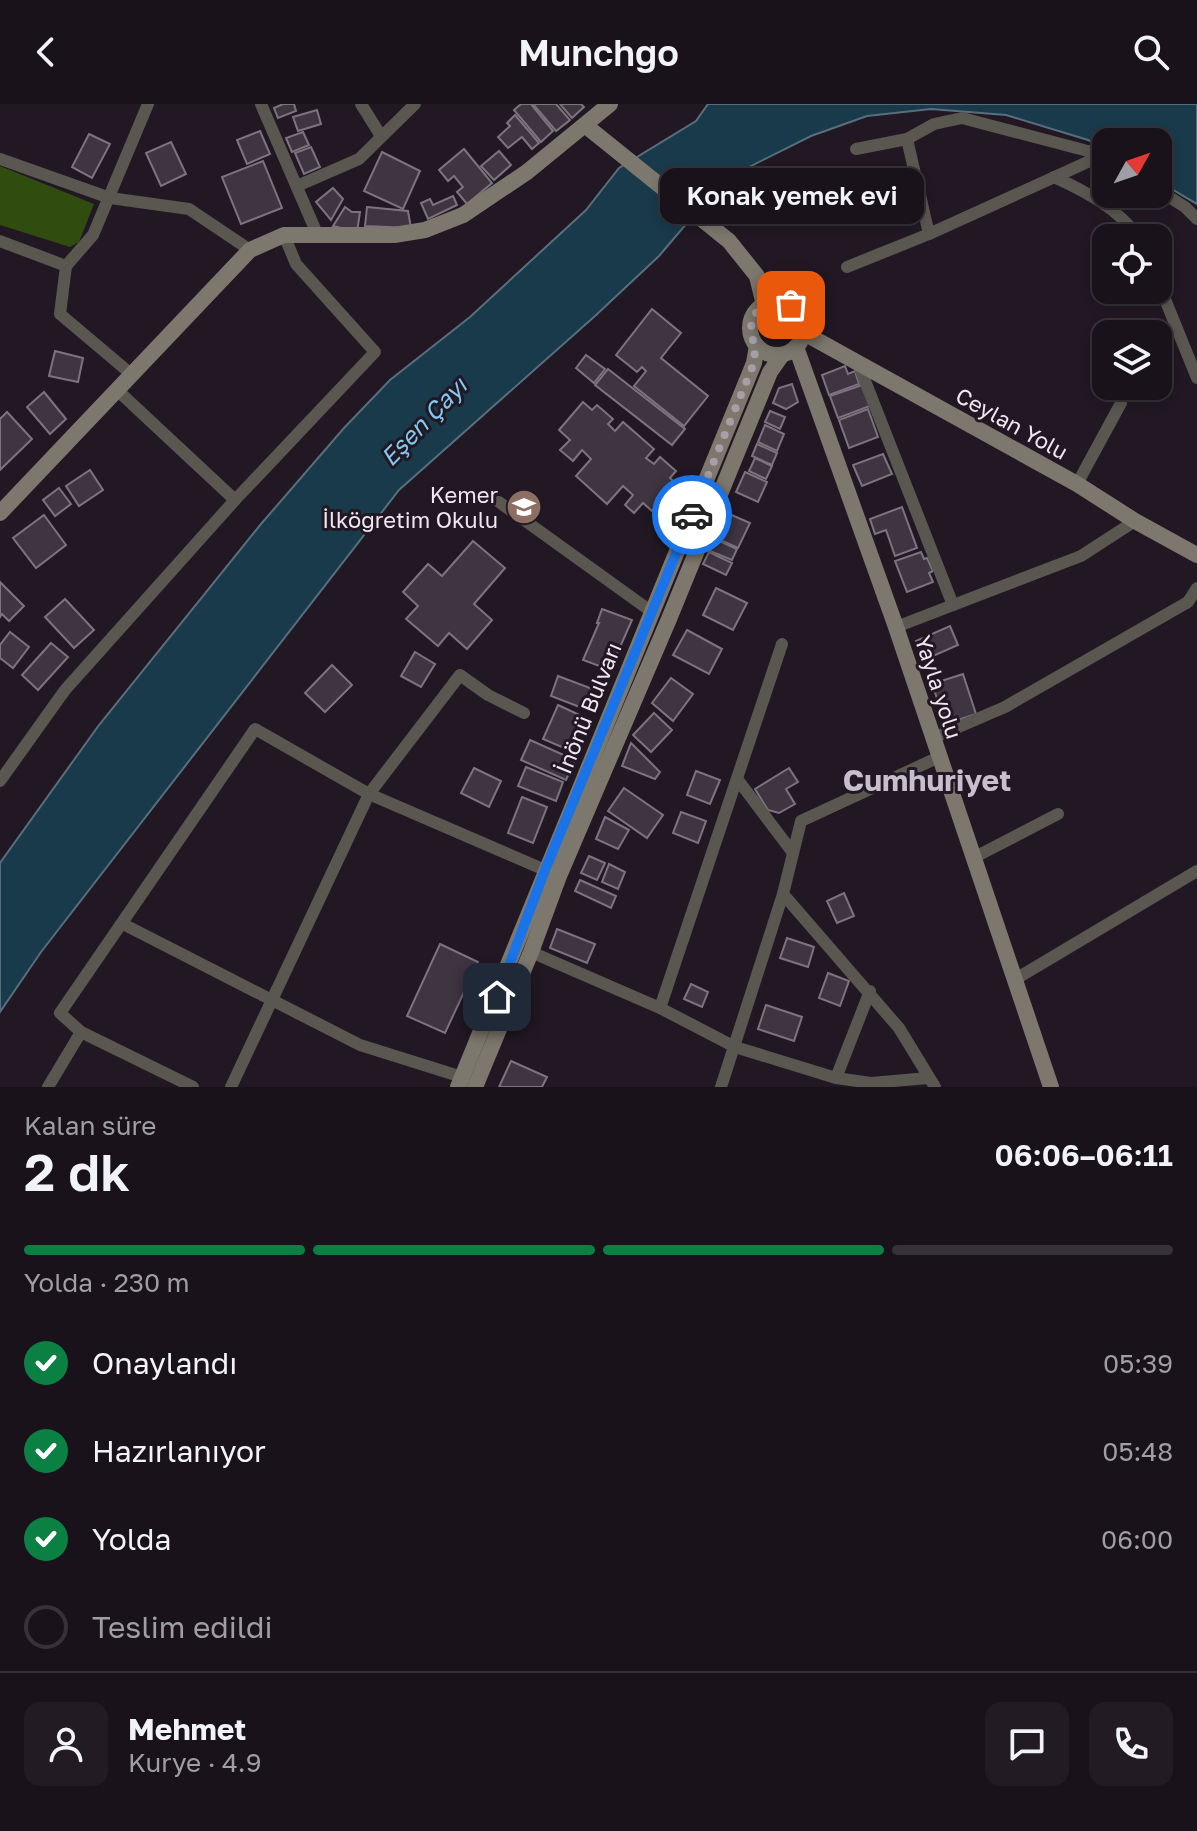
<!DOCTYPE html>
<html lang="tr">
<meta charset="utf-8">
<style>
:root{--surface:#19121a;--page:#221b23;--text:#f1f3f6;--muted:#9f9ea2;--line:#373239;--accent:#0b8043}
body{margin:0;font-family:"Golos Text",sans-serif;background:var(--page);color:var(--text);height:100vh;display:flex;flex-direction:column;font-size:30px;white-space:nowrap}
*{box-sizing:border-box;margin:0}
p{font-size:26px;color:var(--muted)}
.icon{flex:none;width:44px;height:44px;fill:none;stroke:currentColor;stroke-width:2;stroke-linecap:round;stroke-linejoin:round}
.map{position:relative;height:983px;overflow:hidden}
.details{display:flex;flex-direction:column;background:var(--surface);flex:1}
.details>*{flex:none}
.needle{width:52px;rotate:50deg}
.fabs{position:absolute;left:1092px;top:24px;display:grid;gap:16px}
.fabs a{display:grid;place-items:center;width:80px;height:80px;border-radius:16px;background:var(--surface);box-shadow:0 4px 12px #0003,0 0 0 2px var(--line);font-size:40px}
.pin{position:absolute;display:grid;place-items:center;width:68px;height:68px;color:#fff;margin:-34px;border-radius:16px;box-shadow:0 4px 12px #0006}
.courier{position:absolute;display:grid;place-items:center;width:80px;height:80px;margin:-40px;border:6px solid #1a73e8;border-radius:50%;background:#fff;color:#222;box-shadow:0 2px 10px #0007}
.bubble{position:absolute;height:56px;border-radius:16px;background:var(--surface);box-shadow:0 4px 12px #0003,0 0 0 2px var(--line);font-size:26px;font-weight:600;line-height:56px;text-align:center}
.head em{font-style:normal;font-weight:600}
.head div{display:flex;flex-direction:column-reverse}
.head{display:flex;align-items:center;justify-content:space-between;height:136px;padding:0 24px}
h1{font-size:52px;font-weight:600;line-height:60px}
.bar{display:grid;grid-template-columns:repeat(4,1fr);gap:12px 8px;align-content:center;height:96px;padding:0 24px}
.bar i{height:10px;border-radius:6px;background:var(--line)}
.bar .current{background:var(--accent)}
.bar p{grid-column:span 4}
.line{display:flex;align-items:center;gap:20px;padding:0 24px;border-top:2px solid var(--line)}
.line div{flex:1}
.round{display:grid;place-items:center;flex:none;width:84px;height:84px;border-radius:16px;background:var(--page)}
ol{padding:0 24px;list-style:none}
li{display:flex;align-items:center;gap:24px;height:88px}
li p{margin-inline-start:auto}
li .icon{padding:8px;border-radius:50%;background:var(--accent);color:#fff;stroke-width:4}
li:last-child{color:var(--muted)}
li i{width:44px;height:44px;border:4px solid var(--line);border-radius:50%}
header{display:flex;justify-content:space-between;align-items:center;height:104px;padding:0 24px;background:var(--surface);font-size:36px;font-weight:600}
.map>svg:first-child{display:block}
.green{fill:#314c0f}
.water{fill:#193a4b;stroke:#596e7c;stroke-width:2}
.building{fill:#3f3541;stroke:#7e7280;stroke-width:2}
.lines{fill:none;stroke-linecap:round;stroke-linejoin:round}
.street{stroke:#5a5650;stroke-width:12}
.secondary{stroke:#7d786d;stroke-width:16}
.done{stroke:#a79fa8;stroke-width:8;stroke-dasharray:0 14.4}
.route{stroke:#1a73e8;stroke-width:10}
.labels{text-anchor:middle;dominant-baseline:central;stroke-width:6;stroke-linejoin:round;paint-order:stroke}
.street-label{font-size:22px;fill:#efe8f0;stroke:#211823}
.poi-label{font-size:22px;fill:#efe8f0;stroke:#211823;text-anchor:end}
.water-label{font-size:24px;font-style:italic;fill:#80c9f0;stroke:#211823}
.district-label{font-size:30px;font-weight:bold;fill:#cabdcd;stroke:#211823}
</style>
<header><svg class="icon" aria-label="back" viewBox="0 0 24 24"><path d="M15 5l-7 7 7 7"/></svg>Munchgo<svg class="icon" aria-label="search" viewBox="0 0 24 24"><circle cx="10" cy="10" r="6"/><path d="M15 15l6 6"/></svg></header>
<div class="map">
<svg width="1197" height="983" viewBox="0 0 1197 983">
<rect width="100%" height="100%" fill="#211823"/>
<polygon class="green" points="0,62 94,100 79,138 70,143 0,121"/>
<polygon class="water" points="708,0 1197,0 1197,100 1158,77 1158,38 1106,38 1106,47 1088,36 1006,11 931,5 867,12 811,32 747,64 710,92 659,152 595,212 399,386 41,848 0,908 0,759 99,621 261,420 344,324 390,276 470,213 586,106 619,64 696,17"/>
<g class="building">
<polygon points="283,0 294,0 296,7 278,14 274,4"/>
<polygon points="521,0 531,0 553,27 541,38 514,6"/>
<polygon points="533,0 556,0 570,16 556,27"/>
<polygon points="560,0 581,0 584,3 572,14"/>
<polygon points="317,6 321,20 298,27 293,13"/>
<polygon points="515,11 539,39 532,45 522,33 508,44 498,33 510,22 507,19"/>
<polygon points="260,27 270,50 247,60 237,36"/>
<polygon points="303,28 309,41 292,48 286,34"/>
<polygon points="89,30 110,40 92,74 72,63"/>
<polygon points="171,38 186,70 161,82 146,49"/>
<polygon points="311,43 320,63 304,70 295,49"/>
<polygon points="464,45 492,79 467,100 457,88 463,83 454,72 448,77 439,66"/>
<polygon points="499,47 511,61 494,76 481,62"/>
<polygon points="382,48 420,67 403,105 364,87"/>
<polygon points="263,57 282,104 241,120 222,73"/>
<polygon points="333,84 343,95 331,116 316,98"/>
<polygon points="453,92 457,101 428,115 421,99 430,95 433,101"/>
<polygon points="345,103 352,108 360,108 357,128 333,122"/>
<polygon points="367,103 408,107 411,124 365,122"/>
<polygon points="652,205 681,229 661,254 708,292 684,322 634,282 646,267 642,263 637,268 616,251"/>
<polygon points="55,247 83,254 78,278 49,272"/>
<polygon points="586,251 605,265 594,279 576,264"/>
<polygon points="845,262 848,270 855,267 859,280 829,291 822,271"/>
<polygon points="608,265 685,325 672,341 595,281"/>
<polygon points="792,280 798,298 786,305 773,299 779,284"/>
<polygon points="862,281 870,302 838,314 830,292"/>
<polygon points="44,288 66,315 50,330 27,303"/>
<polygon points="583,298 592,306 597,301 613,315 608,320 615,327 623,318 654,345 646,354 654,360 660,353 676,367 670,374 676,380 652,407 643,399 634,409 625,401 633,391 623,382 607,400 576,372 591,355 582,346 573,357 560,346 570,336 559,326"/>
<polygon points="868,305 878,333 849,344 839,316"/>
<polygon points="770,307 785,313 780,325 765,318"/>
<polygon points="7,308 32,335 0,366 0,315"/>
<polygon points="765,321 784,330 777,347 758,338"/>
<polygon points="757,340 777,349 772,361 752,352"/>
<polygon points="883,350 892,370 862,382 853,361"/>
<polygon points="755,354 772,362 766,375 749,367"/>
<polygon points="90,366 103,386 79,402 66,382"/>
<polygon points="745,368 767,378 758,398 736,388"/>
<polygon points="59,384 71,400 55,412 43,396"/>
<polygon points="902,403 917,444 895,452 886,426 875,430 870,415"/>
<polygon points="727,409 750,419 738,444 716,434"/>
<polygon points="44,411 66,441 36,464 13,434"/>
<polygon points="715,435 737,445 732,456 710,447"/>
<polygon points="473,437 505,464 474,500 492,516 467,545 449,529 438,542 406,515 418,502 403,488 428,460 442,472"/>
<polygon points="709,448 732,459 726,471 703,460"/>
<polygon points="921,448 924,455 927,454 933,467 929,469 933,478 907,488 895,457"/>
<polygon points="0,478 24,502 9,517 2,510 0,513"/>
<polygon points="716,484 747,499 733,526 703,511"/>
<polygon points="65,495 94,526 74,544 45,513"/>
<polygon points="602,505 632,516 616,552 618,553 613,567 583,556 599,519 597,519"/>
<polygon points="950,522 958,541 924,556 916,537"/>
<polygon points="687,526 722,545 709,570 673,551"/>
<polygon points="10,528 29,543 13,564 0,554 0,541"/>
<polygon points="51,539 68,553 38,586 22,571"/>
<polygon points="415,548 435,560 421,583 401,572"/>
<polygon points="332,561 352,581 325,608 305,589"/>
<polygon points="963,570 976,610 946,620 932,580"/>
<polygon points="558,572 598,587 590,607 551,592"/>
<polygon points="671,574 693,590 673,617 652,599"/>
<polygon points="558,601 586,614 571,647 543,635"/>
<polygon points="654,609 672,626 651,648 633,631"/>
<polygon points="530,636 575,656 566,676 521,656"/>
<polygon points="631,639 660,668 655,675 622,662"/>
<polygon points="526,663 563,678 556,697 518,682"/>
<polygon points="474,664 501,677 489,703 461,689"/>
<polygon points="789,664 798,678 786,685 795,700 779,709 768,706 755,685"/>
<polygon points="696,667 720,676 710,700 687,691"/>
<polygon points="624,684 663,711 647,734 608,707"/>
<polygon points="522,693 547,703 533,739 508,729"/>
<polygon points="681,708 706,717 698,739 673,729"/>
<polygon points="605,713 629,726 618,745 596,735"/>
<polygon points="589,752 605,759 597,776 581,769"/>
<polygon points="609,760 625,768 618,785 602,778"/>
<polygon points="580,776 616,792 611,804 575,787"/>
<polygon points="844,789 854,812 837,819 827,797"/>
<polygon points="557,825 595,840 587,859 550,844"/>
<polygon points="787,834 814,843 808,863 780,854"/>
<polygon points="440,840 478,858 445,929 407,912"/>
<polygon points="828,869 849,877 840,902 819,894"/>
<polygon points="691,880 708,888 702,903 684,895"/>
<polygon points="766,901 802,913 794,937 758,925"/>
<polygon points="511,957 547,973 542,983 499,983"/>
</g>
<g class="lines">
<g class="street">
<polyline points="261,0 318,132"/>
<polyline points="361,0 381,32"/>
<polyline points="907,35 929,130"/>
<polyline points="856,45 907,35 934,20 962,14 1103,51"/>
<polyline points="0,55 110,94 189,105 250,146"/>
<path d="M1054 73C1085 87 1119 105 1139 134"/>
<polyline points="297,82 359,55 415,0"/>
<polyline points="1158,86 1185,103 1197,115"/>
<polyline points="0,137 66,162"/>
<polyline points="847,163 929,130 1103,51"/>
<polyline points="1158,178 1197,274"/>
<polyline points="858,259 953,501"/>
<polyline points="131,270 60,210 66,162 93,131 148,0"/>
<polyline points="116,285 235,396"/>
<polyline points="1077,380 1121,299"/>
<polyline points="499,398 652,508"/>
<polyline points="896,523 1081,452 1135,417"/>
<polyline points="933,634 1005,603 1188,498 1197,484"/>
<polyline points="738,676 793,749"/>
<polyline points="0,677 65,586 235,396 375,248 296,160 284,131"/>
<polyline points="975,753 1058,710"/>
<polyline points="783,790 899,924 935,983"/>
<polyline points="123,820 360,941 462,973"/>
<polyline points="531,848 660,904 735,943 836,974 871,979 928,974"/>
<polyline points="1014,876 1197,767"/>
<polyline points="660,904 782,540"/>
<polyline points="836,974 870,887"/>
<polyline points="48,983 81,928"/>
<polyline points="193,983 81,928 60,909 255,625 369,690 545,766"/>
<polyline points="231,983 369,690 460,571 488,591 524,609"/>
<polyline points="721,983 783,790 801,717 939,653"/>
</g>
<g class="secondary">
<polyline points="586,22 729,137 757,172 764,201"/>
<circle cx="777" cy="224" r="27"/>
<polyline points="804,229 1077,380 1135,417 1197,451"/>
<polyline points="796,243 896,523 1051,983"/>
<polyline points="0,409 250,146 284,131 394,131 425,126 463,111 527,68 610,0"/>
<polyline points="458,983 754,259 757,242"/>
<polyline points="475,983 531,848 559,772 669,515 770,268 782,251"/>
</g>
</g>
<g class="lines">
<path class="done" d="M692 411 754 259C757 240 749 232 752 215 761 199 774 195 791 201"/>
<polyline class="route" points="497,893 545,766 692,411"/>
</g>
<defs>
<symbol id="school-disc" viewBox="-11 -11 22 22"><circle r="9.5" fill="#8d6e63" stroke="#211823"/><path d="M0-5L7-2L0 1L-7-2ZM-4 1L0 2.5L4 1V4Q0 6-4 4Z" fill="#fff"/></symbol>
</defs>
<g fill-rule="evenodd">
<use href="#school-disc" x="504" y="383" width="40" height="40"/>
</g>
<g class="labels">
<g class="street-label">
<text transform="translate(1012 319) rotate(29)">Ceylan Yolu</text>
<text transform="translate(939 583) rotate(72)">Yayla yolu</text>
<text transform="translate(588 604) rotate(-68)">İnönü Bulvarı</text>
</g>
<g class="poi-label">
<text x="498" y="390">Kemer<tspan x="498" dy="25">İlköğretim Okulu</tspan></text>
</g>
<g class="water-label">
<text transform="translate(423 317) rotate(-46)">Eşen Çayı</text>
</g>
<g class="district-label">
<text x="927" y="676">Cumhuriyet</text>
</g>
</g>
</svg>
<div class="fabs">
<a><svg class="needle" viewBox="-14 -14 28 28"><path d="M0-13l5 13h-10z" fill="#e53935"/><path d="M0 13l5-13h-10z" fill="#9f9ea2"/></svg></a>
<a><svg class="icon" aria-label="locate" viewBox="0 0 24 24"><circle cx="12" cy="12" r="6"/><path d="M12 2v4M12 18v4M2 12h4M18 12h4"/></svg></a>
<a><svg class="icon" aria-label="layers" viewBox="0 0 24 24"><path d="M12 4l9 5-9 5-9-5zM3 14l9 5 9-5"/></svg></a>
</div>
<div class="pin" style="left:791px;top:201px;background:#ea580c"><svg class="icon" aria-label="bag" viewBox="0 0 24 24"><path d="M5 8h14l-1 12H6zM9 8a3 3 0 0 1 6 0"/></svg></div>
<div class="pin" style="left:497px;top:893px;background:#1f2937"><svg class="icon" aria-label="home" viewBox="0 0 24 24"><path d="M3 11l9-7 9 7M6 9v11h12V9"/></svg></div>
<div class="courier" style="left:692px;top:411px"><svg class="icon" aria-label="car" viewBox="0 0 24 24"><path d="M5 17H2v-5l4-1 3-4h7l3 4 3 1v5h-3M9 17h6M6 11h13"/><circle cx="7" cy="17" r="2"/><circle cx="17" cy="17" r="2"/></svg></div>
<div class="bubble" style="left:660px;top:64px;width:264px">Konak yemek evi</div>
</div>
<section class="details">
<div class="head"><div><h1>2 dk</h1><p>Kalan süre</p></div><em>06:06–06:11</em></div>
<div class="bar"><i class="current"></i><i class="current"></i><i class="current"></i><i></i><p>Yolda · 230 m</p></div>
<ol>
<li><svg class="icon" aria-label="check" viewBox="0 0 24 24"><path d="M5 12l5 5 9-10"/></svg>Onaylandı<p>05:39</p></li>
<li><svg class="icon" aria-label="check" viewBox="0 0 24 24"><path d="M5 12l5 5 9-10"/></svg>Hazırlanıyor<p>05:48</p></li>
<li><svg class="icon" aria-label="check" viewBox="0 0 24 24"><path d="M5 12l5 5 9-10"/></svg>Yolda<p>06:00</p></li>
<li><i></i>Teslim edildi</li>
</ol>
<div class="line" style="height:144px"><a class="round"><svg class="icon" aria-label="person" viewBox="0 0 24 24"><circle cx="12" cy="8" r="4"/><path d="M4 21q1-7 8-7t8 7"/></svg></a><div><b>Mehmet</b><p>Kurye · 4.9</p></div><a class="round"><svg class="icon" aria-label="chat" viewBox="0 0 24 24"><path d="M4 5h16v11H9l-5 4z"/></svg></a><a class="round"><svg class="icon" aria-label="phone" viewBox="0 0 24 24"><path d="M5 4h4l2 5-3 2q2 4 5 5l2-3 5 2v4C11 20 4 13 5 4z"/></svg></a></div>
</section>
